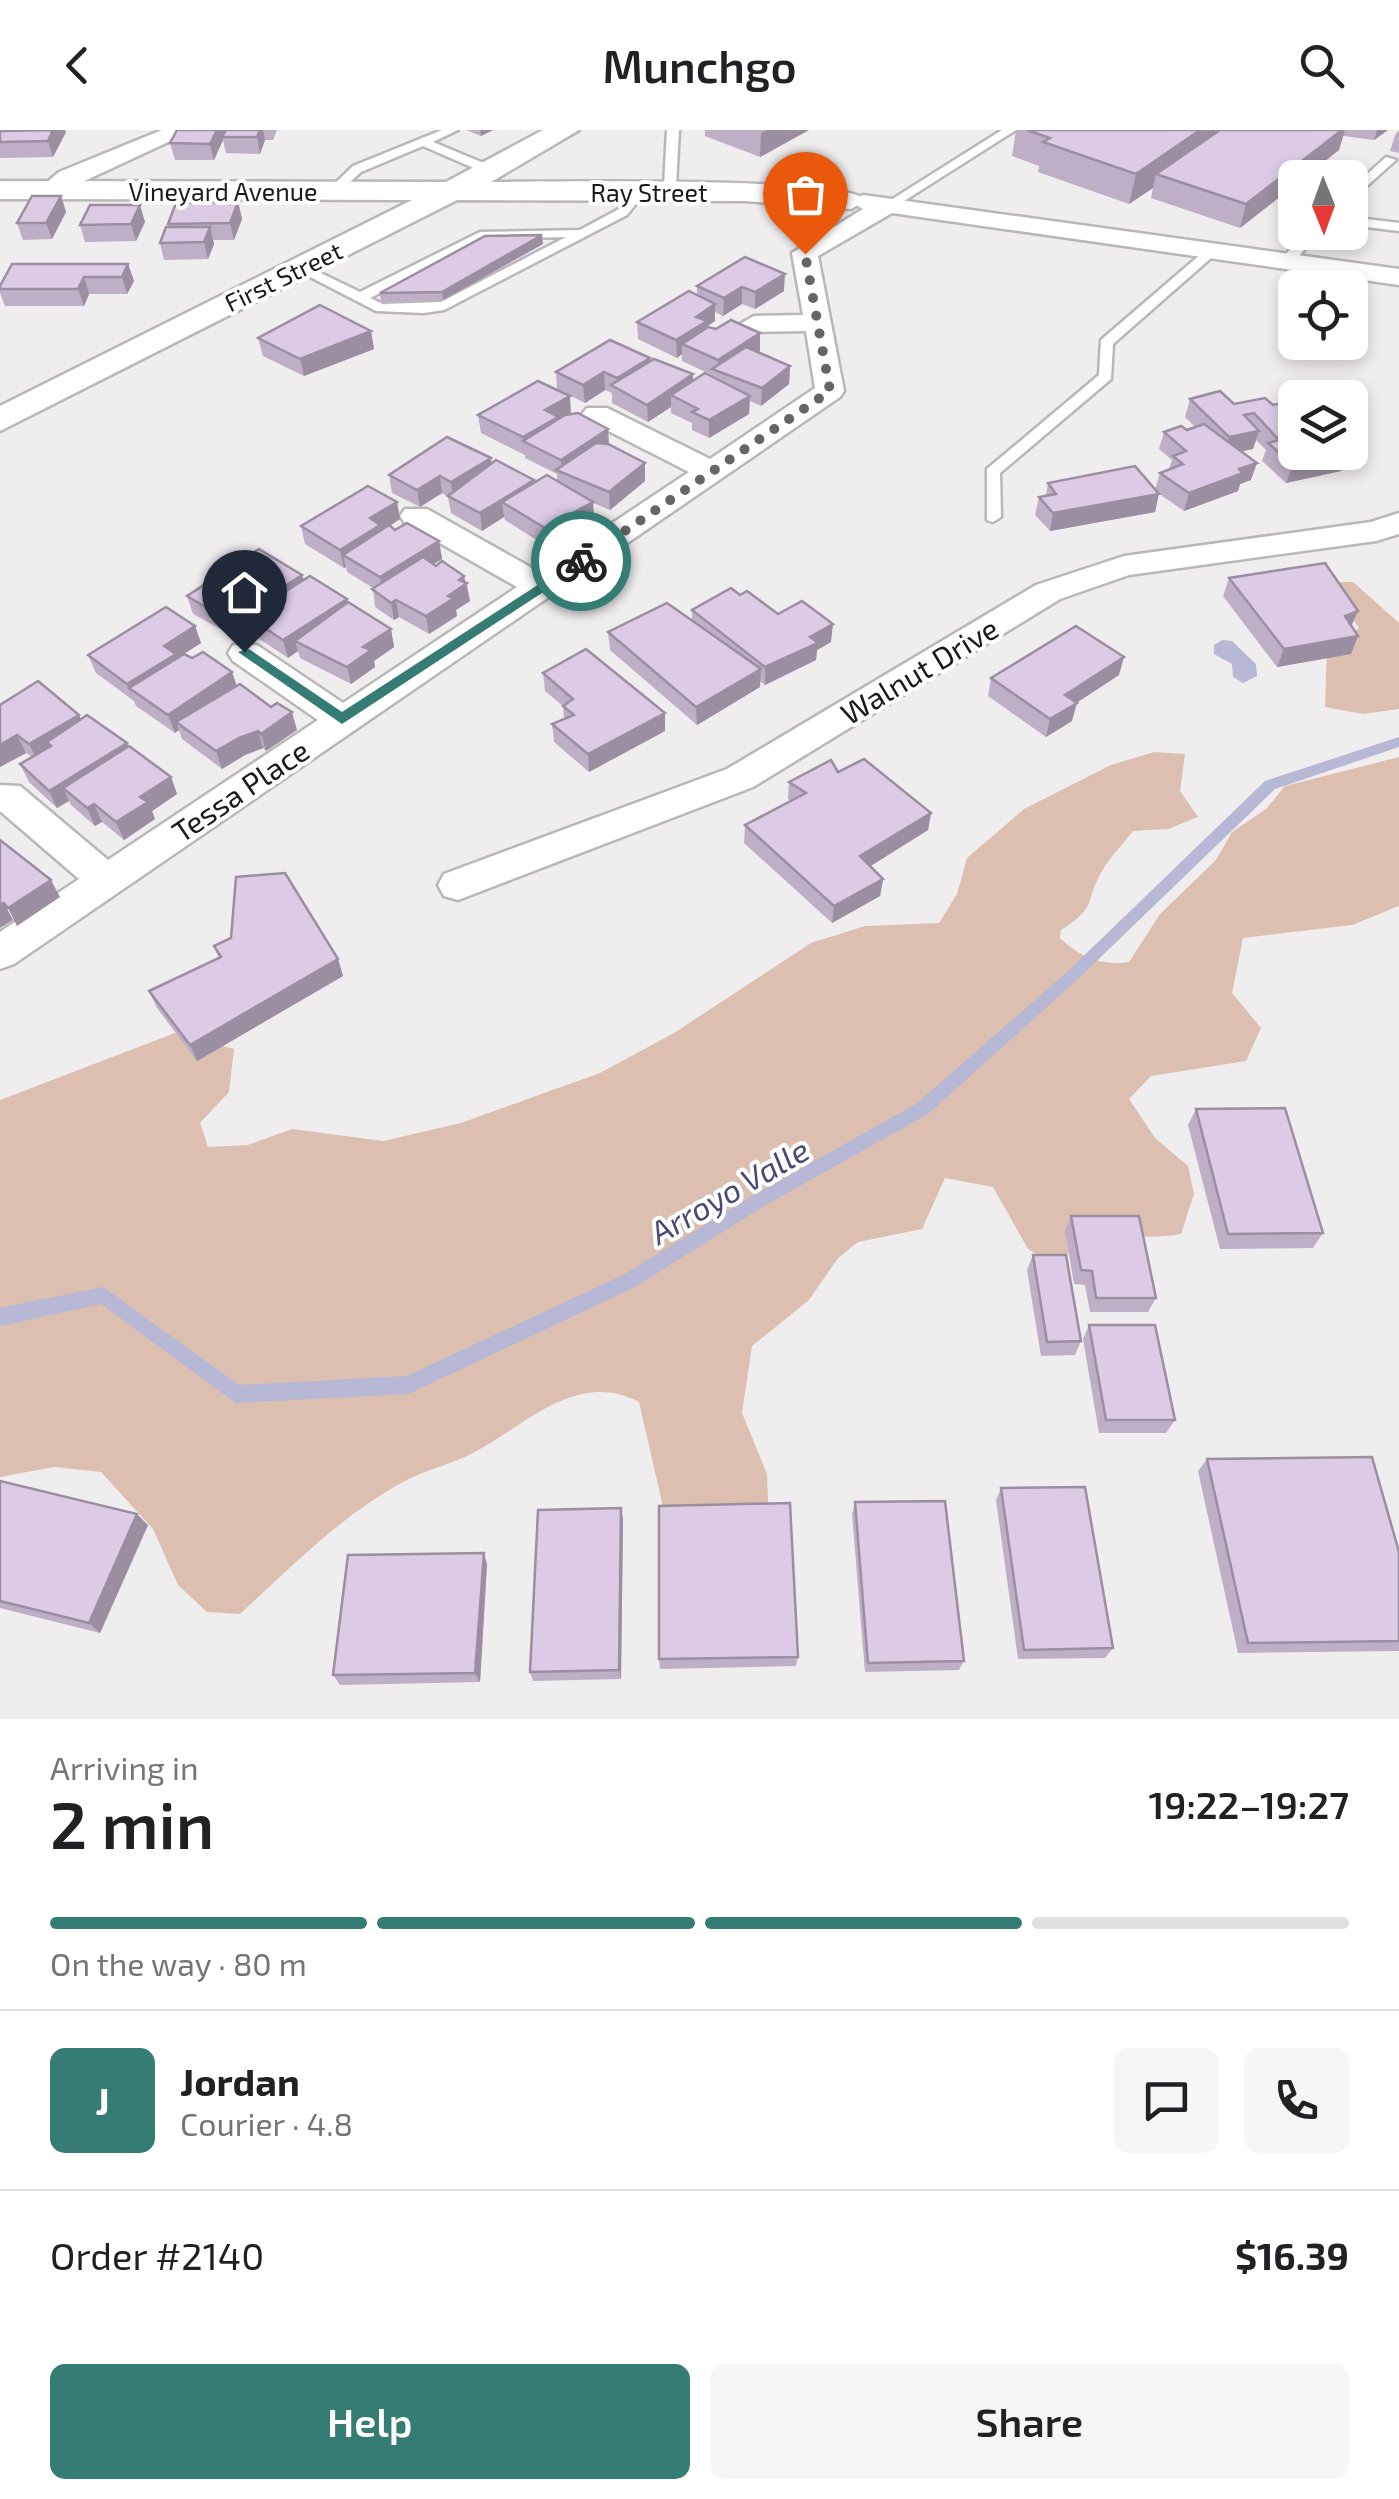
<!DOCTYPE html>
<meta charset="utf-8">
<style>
:root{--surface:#fff;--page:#f6f6f6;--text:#202124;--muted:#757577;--line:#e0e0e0;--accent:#357c75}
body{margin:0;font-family:"Exo 2",sans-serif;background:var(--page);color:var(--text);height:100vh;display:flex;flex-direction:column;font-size:38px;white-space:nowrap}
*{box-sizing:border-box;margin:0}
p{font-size:32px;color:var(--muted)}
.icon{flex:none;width:55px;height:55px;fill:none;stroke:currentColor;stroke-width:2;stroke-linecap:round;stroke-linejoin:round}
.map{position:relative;height:1589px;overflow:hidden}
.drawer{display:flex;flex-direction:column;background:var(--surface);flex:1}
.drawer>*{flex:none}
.needle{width:65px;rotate:179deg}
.tools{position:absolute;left:1278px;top:30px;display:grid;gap:20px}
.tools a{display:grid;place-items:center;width:90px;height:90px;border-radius:15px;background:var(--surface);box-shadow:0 5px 15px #0003;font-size:50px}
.pin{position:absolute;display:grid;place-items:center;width:85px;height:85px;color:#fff;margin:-102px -42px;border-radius:50% 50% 50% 0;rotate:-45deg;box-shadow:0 0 10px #0007}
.pin .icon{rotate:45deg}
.courier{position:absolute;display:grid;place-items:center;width:100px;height:100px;margin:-50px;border:8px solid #357c75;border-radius:50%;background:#fff;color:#222;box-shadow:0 2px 12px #0007}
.headline em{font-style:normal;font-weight:600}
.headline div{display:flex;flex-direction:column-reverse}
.headline{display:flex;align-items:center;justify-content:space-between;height:170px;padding:0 50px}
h1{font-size:65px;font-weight:600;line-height:75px}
.bar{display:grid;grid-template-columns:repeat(4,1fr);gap:15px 10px;align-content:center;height:120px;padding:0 50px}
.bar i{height:12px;border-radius:8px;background:var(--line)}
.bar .selected{background:var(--accent)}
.bar p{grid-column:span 4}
.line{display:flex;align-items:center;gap:25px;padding:0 50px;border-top:2px solid var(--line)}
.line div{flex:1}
.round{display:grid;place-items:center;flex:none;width:105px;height:105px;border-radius:15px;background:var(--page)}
.button{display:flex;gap:20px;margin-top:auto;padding:20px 50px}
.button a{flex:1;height:115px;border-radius:15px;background:var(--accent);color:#fff;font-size:40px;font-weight:600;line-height:115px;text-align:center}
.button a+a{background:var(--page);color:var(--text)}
header{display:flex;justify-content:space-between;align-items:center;height:130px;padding:0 50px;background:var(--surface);font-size:45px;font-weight:600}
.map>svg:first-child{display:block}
.green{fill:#dcbfb0}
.water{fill:#b6b8d6}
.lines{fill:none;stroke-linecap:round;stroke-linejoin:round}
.stream{fill:#b6b8d6;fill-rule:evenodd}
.service-casing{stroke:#bab7b8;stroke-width:5}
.minor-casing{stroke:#bab7b8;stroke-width:5}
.tertiary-casing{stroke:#bab7b8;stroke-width:5}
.service{fill:#fff;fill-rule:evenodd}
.minor{fill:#fff;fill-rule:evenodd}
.tertiary{fill:#fff;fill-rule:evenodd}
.wall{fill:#beafc6}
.shaded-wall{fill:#9b8ea1}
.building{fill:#ddcbe6;stroke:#9b8ea1;stroke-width:2.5}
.route{fill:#357c75}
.done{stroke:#666465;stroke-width:10;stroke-dasharray:0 18}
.labels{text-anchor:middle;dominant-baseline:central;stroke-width:8;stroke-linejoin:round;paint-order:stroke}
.far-street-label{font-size:25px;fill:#1b1a1b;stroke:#fff}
.street-label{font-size:30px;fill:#1b1a1b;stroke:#fff}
.water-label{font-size:32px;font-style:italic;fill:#494975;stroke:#fff}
</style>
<header><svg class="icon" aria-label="back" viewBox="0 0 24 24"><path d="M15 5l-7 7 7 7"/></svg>Munchgo<svg class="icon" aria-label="search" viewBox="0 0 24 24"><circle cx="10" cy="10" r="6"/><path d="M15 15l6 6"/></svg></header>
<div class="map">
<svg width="1399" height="1589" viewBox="0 0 1399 1589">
<rect width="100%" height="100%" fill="#f0edef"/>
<g class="green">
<polygon points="1328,452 1353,452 1399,493 1399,579 1363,584 1325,577 1327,520 1359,498"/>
<path d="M1154 622 1185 624 1180 661 1198 687 1168 699 1133 701C1123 714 1110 727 1102 741 1084 772 1099 776 1061 800L1060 808C1081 828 1101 836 1129 832L1160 784 1216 730 1232 702 1266 679 1285 656 1399 627V776L1352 795 1243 808 1232 863 1261 898 1246 931 1151 946 1129 969 1155 1008 1188 1036 1194 1064 1181 1104C1145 1110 1120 1107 1090 1088L1059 1138 1028 1119 993 1057 945 1048 922 1099 858 1112 838 1128 809 1170 752 1216 742 1283 767 1344 769 1392 663 1377 639 1272C576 1239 525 1296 473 1323 450 1335 424 1340 401 1353 340 1387 292 1436 240 1484L207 1482 178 1455 153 1399 101 1342 54 1337 0 1347V970L175 903 234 919 229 962 200 993 208 1017 248 1015 292 999 383 1011 461 993 600 943 674 903 811 813 865 796 939 793 957 764 967 728 1024 679 1111 635Z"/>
</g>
<polygon class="water" points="1222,510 1232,511 1256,534 1257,546 1243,553 1233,547 1232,534 1214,524 1214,515"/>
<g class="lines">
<polygon class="stream" points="1399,607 1399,617 1275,659 1078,849 928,984 766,1075 635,1157 415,1261 408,1264 236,1273 101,1174 0,1196 0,1178 103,1157 239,1255 407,1246 623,1145 754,1065 916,974 1068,841 1265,651"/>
<defs>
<g id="service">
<polygon points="442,0 458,0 433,12 493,37 493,43 485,43 423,16 361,42 336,65 326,62 353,36"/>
<polygon points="667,0 679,0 676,56 670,60 664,56"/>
<polygon points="1002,0 1016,0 893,78 883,75"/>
<polygon points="1386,27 1396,30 1350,71 1350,60"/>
<path d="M635 59 645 62 627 85 444 180 424 183 376 181 291 137 302 134 360 162 480 102 580 100 619 79ZM566 107 441 172 383 174 370 168 486 109Z"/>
<polygon points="1350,87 1399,93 1399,101 1350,95"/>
<polygon points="1307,102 1320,102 1291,135 1281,135 1281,129"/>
<polygon points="1208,118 1219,121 1113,214 1111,249 1000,343 1001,387 993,392 987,390 987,339 1099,245 1101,210"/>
</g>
<g id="minor">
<polygon points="162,0 194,0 50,67 38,60 59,42"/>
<polygon points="863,65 1399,139 1399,155 892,83 818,126 844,261 840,267 14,834 0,839 0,802 79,749 0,681 0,655 20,656 108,730 318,590 233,531 228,523 233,515 257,515 343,573 517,457 405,393 400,386 405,379 427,379 539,442 689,342 587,290 582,284 587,278 607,278 710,329 815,258 806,201 754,202 740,194 754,186 803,185 792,123 863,79 851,72"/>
<polygon points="1399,383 1399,404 1376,411 1129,445 1060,469 753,657 458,770 444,766 438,755 444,744 727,639 1036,455 1124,426 1371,392"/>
</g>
<path id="tertiary" d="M543 0H579L491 52C539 52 850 46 866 70L851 79 745 71 457 70 0 301V276L412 70 0 69V51L446 52Z"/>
</defs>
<use href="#service" class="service-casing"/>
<use href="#minor" class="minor-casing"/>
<use href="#tertiary" class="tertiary-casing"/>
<use href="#service" class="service"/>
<use href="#minor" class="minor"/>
<use href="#tertiary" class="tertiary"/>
</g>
<g class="wall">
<polygon points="177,0 277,0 273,10 265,10 260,24 226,23 223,10 214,30 175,30 170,13"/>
<polygon points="466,0 493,0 481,6"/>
<polygon points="705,0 809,0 760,27 705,6"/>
<polygon points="1016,0 1388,0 1374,10 1343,6 1339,20 1295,48 1295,55 1240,98 1151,68 1153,58 1129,74 1038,42 1039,36 1012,26"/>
<polygon points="1399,0 1399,23 1390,21 1395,5"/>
<polygon points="0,1 66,2 53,27 0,28"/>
<polygon points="61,66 66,82 52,109 23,110 17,93"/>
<polygon points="238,72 242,89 234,110 213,110 214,114 208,129 164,130 160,113 169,97 168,94"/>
<polygon points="145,92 136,111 85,112 80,95"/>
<polygon points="543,114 443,170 381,172 380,163"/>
<polygon points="745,127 784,161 755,179 742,174 723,186 715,182 715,191 707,196 790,236 789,254 761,276 750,271 749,284 709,308 692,300 692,293 671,283 671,277 648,292 612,273 612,263 605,260 585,273 557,259 556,242 650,232 693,251 712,247 712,245 682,231 682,224 677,228 638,209 637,192 697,165 697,156"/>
<polygon points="128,134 134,151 127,164 89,164 84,176 5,176 0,163 0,156"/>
<polygon points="371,201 374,219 304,246 263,226 258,208"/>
<polygon points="1265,268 1341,341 1286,353 1262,331 1266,320 1256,310 1253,319 1241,321 1251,350 1240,354 1238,361 1184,381 1158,363 1155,382 1050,401 1035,385 1039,367 1046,366 1048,353 1155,359 1160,343 1169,339 1172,330 1159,319 1164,302 1187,300 1195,297 1185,287 1190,269 1234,274"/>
<polygon points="571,284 608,299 609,315 645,351 610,380 593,373 594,390 546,416 505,390 504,387 482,401 451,383 448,367 442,363 420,377 392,363 389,345 491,333 534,350 535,353 557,351 557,344 525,328 525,325 481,303 478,285"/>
<polygon points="397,372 400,389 390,396 395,400 439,411 442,429 434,434 467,453 470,471 456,480 457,486 429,504 399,487 394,490 375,477 373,458 347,442 346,437 344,438 305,414 301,396"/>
<polygon points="302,445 304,450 347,469 348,473 391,499 394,517 374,531 375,537 351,554 300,528 298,521 288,528 258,508 253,490 259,487 252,483 222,500 193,484 187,466"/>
<polygon points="1229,448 1352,496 1351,524 1277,537 1223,466"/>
<polygon points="740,465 831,512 817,520 816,530 765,555 760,551 760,557 697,595 610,520 608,502 692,491 692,480"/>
<polygon points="195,496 201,513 184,524 232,542 237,556 297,600 266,621 263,618 245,625 222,639 182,609 179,600 175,603 136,576 134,571 96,543 88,525"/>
<polygon points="543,543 665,601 589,642 554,612 552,594 564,589 563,576 545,561"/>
<polygon points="1119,545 1076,573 1072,591 1046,607 988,566 991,548"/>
<polygon points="38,551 81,589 127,613 129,617 171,647 177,664 152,681 155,689 124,710 102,692 95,696 71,675 69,671 57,678 29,652 20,634 32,627 26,623 0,637"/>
<polygon points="838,642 931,683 928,700 870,736 883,749 880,766 832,793 744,713 745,695 791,671 788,669 789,652"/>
<polygon points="214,816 338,829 343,846 197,931 157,878 149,861 219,828"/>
<polygon points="1196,979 1323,1103 1313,1118 1220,1119 1188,995"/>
<polygon points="1071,1086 1156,1168 1148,1182 1090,1182 1085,1155 1074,1154 1065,1101"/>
<polygon points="1033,1125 1081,1211 1075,1225 1041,1226 1027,1140"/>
<polygon points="1089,1195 1175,1290 1166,1303 1099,1303 1083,1209"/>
<polygon points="1207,1329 1399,1422 1399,1521 1238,1523 1198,1341"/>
<polygon points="0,1351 148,1395 100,1503 0,1478"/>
<polygon points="1001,1358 1113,1518 1105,1528 1018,1529 996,1370"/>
<polygon points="855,1372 964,1531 959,1540 865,1542 852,1384"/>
<polygon points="621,1378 623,1390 621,1549 533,1551 530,1542"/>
<polygon points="487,1434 480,1552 340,1555 333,1545"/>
<polygon points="798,1527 796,1536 660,1539 659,1529"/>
</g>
<g class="shaded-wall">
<polygon points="53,0 65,0 66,2 53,27 48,11"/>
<polygon points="217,0 228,0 222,7 223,10 214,30 210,14"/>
<polygon points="260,0 263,0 265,10 260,24 257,7"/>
<polygon points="480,0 493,0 481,6"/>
<polygon points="767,0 809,0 760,27 761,3"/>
<polygon points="1200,0 1235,0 1156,44 1153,58 1129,74 1136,44"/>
<polygon points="1342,0 1345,0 1339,20 1304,48 1295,48 1295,55 1240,98 1246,74"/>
<polygon points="1377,0 1388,0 1374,10"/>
<polygon points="61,66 66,82 52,109 46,93"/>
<polygon points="238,72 242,89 234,110 230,93"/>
<polygon points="140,75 145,92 136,111 131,94"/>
<polygon points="210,97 214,114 208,129 204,112"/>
<polygon points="542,105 543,114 443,170 442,162"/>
<polygon points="128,134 134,151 127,164 122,147"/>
<polygon points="785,144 784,161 755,179 755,162"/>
<polygon points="84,147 89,164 84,176 78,159"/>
<polygon points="742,157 742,174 723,186 724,168"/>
<polygon points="715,174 715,191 682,214 682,224 677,228 676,210 696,187"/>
<polygon points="371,201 374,219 304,246 300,229"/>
<polygon points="760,203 760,221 724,243 718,241 718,230"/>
<polygon points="650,228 650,245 617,258 617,248"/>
<polygon points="790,236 789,254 761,276 762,258"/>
<polygon points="604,242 605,260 585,273 583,255"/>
<polygon points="693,244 693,262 671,265 671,277 648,292 647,275"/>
<polygon points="570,266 571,284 523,311 524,325 523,307 545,280"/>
<polygon points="750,266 749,284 709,308 709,290"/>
<polygon points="608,299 609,317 562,342 561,330"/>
<polygon points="1259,301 1253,319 1224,325 1229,307"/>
<polygon points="1347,323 1341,341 1286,353 1293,335"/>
<polygon points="491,328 493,345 453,370 451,352"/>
<polygon points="645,333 645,351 610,380 609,362"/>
<polygon points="1257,333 1251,350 1240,354 1238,361 1184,381 1189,363 1239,339"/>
<polygon points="440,346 442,363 420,377 417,360"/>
<polygon points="534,350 536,367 502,372 504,387 482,401 480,383"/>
<polygon points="1159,364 1155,382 1050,401 1053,383"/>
<polygon points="397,372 400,389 343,425 346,437 344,438 340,420 370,388"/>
<polygon points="593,372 594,390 546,416 545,398"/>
<polygon points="439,411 442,429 384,465 380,447"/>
<polygon points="302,445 307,463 278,476 272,470 276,483 265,490 260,472"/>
<polygon points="464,446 470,471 456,480 457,486 429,504 426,486 448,466 459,450"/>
<polygon points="247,465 252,483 222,500 216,483"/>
<polygon points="347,469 351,487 295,511 298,521 288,528 283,510"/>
<polygon points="396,470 399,487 394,490 391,473"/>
<polygon points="1358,481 1350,499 1345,486"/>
<polygon points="833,494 831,512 817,520 816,530 765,555 765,537 810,507"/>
<polygon points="195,496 201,513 129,558 134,571 127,554 164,516"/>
<polygon points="391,499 394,517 374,531 375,537 351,554 347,537 363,517"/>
<polygon points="1358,506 1351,524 1277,537 1284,519"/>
<polygon points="1124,527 1119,545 1061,583 1065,565"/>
<polygon points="761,539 760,557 697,595 696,577"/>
<polygon points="232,542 238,560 176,592 179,600 175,603 168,585"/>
<polygon points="1077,573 1072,591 1046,607 1050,589"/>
<polygon points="292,582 297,600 266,621 261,604"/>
<polygon points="665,583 665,601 589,642 588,624"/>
<polygon points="79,585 87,602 51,616 47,612 52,623 38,632 29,614"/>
<polygon points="258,601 263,618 245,625 222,639 216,621 239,608"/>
<polygon points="17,605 26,623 0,637 0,615"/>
<polygon points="127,613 134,630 63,658 69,671 57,678 49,661"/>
<polygon points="171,647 177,664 152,681 155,689 124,710 116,692 140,667"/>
<polygon points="94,674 102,692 95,696 87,678"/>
<polygon points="931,683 928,700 858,744 860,726"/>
<polygon points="883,749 880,766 832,793 834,776"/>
<polygon points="51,750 60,767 17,796 8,778"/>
<polygon points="4,773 13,790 0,798 0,775"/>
<polygon points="338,829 343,846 197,931 190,915"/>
<polygon points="621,1378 623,1390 621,1549 619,1540"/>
<polygon points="137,1384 148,1395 100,1503 89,1493"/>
<polygon points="484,1423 487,1434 480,1552 475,1543"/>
</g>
<g class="building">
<polygon points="53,0 48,11 0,12 0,1"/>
<polygon points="177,0 217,0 210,14 170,13"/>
<polygon points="226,0 260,0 257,7 222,7"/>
<polygon points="1027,0 1200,0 1136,44 1043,12 1050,8"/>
<polygon points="1220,0 1342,0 1246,74 1156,44"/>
<polygon points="32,66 61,66 46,93 17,93"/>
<polygon points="238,72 230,93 168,94 176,73"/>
<polygon points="90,75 140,75 131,94 80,95"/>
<polygon points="166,97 210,97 204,112 160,113"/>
<polygon points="542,105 442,162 380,163 485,106"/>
<polygon points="745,127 785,144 755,162 742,157 724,168 697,156"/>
<polygon points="12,134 128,134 122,147 84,147 78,159 0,159 0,156"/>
<polygon points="689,161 715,174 696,187 707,191 676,210 637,192"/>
<polygon points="320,175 371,201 300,229 258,208"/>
<polygon points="731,190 760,203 718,230 682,214 708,197 716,199"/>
<polygon points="610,210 650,228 617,248 604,242 583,255 556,242"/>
<polygon points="746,217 790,236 762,258 712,239"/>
<polygon points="654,229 693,244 647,275 611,255"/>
<polygon points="705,243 750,266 709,290 692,282 698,279 671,265"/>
<polygon points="538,251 570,266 545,280 558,287 523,307 478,285"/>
<polygon points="1220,261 1234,274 1265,268 1273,275 1292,271 1295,273 1295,322 1347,323 1293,335 1268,313 1279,310 1254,283 1244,285 1259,301 1229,307 1190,269"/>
<polygon points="578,283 608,299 561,330 523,311 565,285"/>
<polygon points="1204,294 1257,333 1239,339 1243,343 1189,363 1160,343 1183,334 1173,326 1186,321 1164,302 1181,296 1187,300"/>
<polygon points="447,307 491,328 451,352 440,346 417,360 389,345"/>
<polygon points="596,313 608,314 645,333 609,362 556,340"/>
<polygon points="496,330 534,350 480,383 448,366"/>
<polygon points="1135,336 1159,364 1053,383 1039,367 1056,364 1048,353"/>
<polygon points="547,345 593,372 545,398 502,372"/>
<polygon points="368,356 397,372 370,388 380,395 340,420 301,396"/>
<polygon points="407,393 439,411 380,447 343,425 389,395 395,400"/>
<polygon points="259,419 302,445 260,472 247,465 216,483 187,466"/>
<polygon points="423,427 436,436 442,431 464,446 459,450 467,453 448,466 454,468 426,486 396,470 391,473 372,459"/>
<polygon points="1325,433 1358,481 1345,486 1358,506 1284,519 1229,448"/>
<polygon points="310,446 347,469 283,510 253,490 278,476 272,470"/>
<polygon points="731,458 740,465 747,461 778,484 802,471 833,494 810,507 818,513 765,537 692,480"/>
<polygon points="348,472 391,499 363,517 371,520 347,537 295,511"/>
<polygon points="667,473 761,539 696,577 608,502"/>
<polygon points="166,477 195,496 164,516 176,524 127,554 88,525"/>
<polygon points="1076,496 1124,527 1065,565 1077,573 1050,589 991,548"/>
<polygon points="586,519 665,583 588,624 552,594 574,585 563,576 573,569 543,543"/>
<polygon points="203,522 232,542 168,585 129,558 184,524 192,528"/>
<polygon points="38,551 79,585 29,614 17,605 0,615 0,575"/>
<polygon points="240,554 271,577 277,573 292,582 261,604 258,601 239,608 216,621 176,592"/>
<polygon points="87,585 127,613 49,661 20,634 51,616 47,612"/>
<polygon points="129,616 171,647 140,667 148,672 116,692 94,674 87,678 63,658"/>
<polygon points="864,629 931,683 860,726 883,749 834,776 745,695 806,663 789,652 831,630 838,642"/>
<polygon points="0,710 51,750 8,778 4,773 0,775"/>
<polygon points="285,743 338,829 190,915 149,861 221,827 214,816 231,808 236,747"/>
<polygon points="1285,978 1323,1103 1228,1104 1196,979"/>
<polygon points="1071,1086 1139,1086 1156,1168 1096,1168 1092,1141 1081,1140"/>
<polygon points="1033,1125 1066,1125 1081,1211 1047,1212"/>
<polygon points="1089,1195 1155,1195 1175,1290 1106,1290"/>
<polygon points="1372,1327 1399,1422 1399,1511 1248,1513 1207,1329"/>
<polygon points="0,1351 137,1384 89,1493 0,1471"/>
<polygon points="1085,1357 1113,1518 1024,1520 1001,1358"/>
<polygon points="945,1371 964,1531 868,1533 855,1372"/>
<polygon points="790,1373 798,1527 659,1529 659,1376"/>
<polygon points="621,1378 619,1540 530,1542 538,1380"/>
<polygon points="484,1423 475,1543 333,1545 348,1425"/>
</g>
<polygon class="route" points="581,427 586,434 342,594 238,522 249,519 342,582"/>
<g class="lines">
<polyline class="done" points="581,431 830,261 805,124"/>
</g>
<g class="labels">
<g class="far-street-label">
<text x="223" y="61">Vineyard Avenue</text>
<text x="649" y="62">Ray Street</text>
<text transform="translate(283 146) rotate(-26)">First Street</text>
</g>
<g class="street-label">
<text transform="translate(919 540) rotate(-31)">Walnut Drive</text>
<text transform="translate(240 660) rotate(-34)">Tessa Place</text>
</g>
<g class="water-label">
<text transform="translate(729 1060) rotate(-30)">Arroyo Valle</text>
</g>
</g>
</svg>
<div class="tools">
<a><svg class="needle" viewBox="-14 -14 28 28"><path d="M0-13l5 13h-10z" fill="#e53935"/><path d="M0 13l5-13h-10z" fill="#757577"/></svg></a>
<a><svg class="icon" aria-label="locate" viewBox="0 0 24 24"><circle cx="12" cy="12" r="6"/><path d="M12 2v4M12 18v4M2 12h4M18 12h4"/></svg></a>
<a><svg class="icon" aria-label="layers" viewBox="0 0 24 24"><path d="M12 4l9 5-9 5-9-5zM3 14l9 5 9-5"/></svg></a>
</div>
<div class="pin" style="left:805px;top:124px;background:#ea580c"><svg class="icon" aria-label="bag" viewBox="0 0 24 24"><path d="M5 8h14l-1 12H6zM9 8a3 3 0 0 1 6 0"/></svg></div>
<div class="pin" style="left:244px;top:522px;background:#1f2937"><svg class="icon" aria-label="home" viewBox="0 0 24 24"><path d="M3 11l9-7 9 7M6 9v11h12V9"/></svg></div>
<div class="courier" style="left:581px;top:431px"><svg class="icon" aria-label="bike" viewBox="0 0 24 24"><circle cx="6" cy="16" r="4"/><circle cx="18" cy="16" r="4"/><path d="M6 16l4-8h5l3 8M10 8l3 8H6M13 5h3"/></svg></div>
</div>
<section class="drawer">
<div class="headline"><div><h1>2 min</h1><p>Arriving in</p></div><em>19:22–19:27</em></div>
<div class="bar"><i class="selected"></i><i class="selected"></i><i class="selected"></i><i></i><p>On the way · 80 m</p></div>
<div class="line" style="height:180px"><b class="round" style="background:var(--accent);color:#fff">J</b><div><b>Jordan</b><p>Courier · 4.8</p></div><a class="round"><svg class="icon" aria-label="chat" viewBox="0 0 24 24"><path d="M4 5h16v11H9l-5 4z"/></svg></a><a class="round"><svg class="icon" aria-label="phone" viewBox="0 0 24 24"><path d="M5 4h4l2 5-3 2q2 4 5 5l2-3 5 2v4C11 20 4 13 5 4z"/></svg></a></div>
<div class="line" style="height:130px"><div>Order #2140</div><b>$16.39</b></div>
<div class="button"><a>Help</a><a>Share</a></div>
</section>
